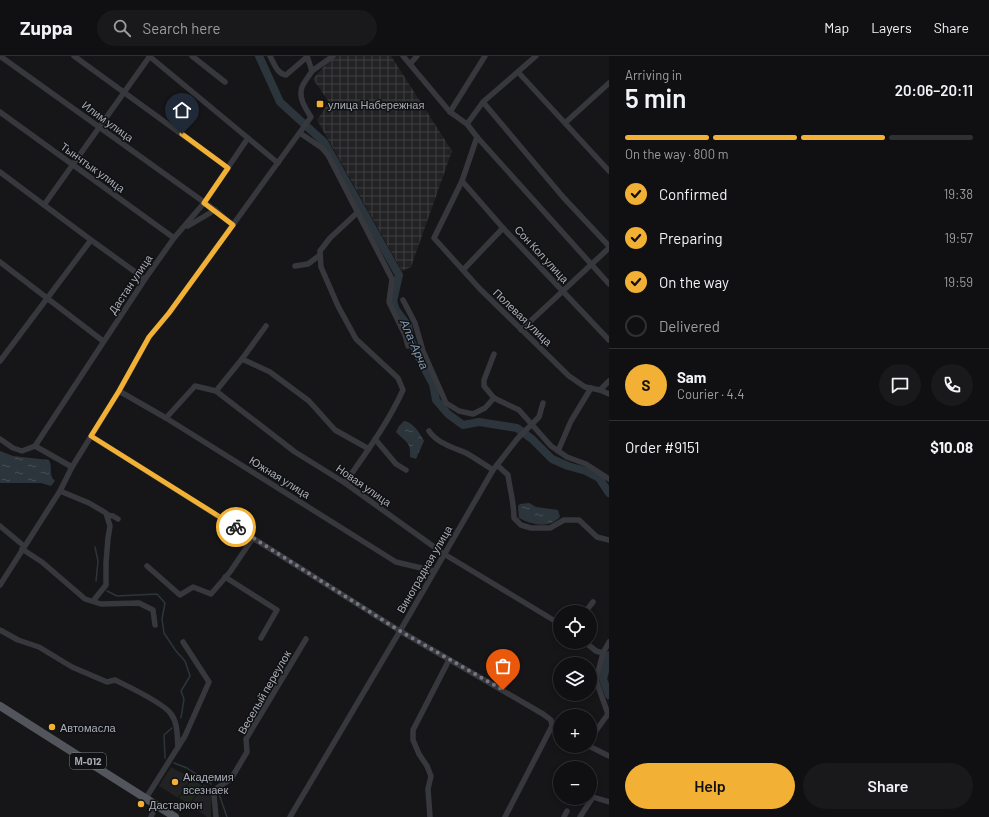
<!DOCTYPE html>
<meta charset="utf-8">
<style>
:root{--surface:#101012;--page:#19191b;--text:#f1f3f6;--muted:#9c9d9f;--line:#303032;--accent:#f2b134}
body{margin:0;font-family:Barlow,sans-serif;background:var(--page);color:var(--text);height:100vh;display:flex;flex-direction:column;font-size:15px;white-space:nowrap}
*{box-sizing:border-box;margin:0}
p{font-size:13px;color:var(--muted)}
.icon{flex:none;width:22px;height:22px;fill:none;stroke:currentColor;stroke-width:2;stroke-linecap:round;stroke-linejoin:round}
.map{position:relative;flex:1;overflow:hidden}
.panel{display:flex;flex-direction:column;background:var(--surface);width:380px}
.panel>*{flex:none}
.fabs{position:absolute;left:553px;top:549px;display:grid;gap:8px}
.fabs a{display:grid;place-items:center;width:44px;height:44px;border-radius:50%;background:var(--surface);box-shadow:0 2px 6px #0003,0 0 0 1px var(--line);font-size:20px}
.pin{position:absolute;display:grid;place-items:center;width:34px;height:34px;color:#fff;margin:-41px -17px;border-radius:50% 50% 50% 0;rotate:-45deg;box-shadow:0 0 4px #0007}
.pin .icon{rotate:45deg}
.courier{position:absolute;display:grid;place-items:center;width:40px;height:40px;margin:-20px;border:3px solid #f2b134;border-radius:50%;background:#fff;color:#222;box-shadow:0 1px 5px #0007}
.summary em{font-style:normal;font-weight:600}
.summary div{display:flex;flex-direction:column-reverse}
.summary{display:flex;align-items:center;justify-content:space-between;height:68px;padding:0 16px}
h1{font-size:26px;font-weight:600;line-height:30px}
.bar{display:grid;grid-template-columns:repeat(4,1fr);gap:6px 4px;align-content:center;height:48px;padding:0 16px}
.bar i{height:5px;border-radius:3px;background:var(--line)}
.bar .on{background:var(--accent)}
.bar p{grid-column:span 4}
.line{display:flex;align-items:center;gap:10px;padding:0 16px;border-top:1px solid var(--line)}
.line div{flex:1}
.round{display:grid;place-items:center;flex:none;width:42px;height:42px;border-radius:21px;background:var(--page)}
ol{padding:0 16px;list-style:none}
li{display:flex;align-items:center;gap:12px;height:44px}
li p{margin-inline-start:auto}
li .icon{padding:4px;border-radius:50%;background:var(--accent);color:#111;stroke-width:4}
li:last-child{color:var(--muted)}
li i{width:22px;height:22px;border:2px solid var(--line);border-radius:50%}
.action{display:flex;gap:8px;margin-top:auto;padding:8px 16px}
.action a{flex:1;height:46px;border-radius:24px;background:var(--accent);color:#111;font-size:16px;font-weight:600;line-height:46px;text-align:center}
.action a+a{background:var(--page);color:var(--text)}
header{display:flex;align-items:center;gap:24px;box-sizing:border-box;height:56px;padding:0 20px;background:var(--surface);border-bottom:1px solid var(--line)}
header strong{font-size:19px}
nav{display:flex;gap:22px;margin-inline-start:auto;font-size:14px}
.search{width:280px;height:36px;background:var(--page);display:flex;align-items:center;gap:10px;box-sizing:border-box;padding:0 14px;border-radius:22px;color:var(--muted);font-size:15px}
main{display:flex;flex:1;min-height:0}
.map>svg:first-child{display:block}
.built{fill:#222225}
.industrial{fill:url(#industrial-grid)}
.grass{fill:#1e261f}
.water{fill:url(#water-ripples)}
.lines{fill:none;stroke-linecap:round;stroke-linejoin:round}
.stream{stroke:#2c353c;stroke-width:1.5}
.river{stroke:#2c353c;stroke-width:8}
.minor{stroke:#37383d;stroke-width:5.5}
.primary{stroke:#53555c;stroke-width:8}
.done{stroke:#757880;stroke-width:4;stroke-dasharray:0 7.2}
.route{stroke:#f2b134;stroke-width:5}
.poi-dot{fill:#f2b134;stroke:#111113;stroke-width:1.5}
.labels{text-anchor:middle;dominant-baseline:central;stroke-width:3;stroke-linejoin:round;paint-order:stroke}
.shield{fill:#111113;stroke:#7b7e86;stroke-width:1}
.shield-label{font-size:10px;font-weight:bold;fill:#a8adb8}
.poi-label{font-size:11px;fill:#a8adb8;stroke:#111113;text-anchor:start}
.street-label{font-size:11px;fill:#a8adb8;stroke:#111113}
.water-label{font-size:12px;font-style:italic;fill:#7f9bb3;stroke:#111113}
</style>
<header>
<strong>Zuppa</strong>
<div class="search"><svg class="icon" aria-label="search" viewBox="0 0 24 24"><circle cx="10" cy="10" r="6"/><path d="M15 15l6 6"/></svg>Search here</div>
<nav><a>Map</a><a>Layers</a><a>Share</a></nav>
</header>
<main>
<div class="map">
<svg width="609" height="761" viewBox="0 0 609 761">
<defs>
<pattern id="industrial-grid" width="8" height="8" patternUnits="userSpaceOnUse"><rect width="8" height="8" fill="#222225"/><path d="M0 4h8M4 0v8" fill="none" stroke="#3f3f43"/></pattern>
<pattern id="water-ripples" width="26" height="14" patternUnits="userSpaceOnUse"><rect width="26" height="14" fill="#2c353c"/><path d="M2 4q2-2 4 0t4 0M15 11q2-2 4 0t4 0" fill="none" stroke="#485056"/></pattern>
</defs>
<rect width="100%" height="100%" fill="#161618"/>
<g class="built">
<polygon points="171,711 191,722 178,742 159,730"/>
<polygon points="204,728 211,732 211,761 207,761 190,749"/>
</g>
<polygon class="industrial" points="336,0 391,0 452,95 411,211 402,215 317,64 329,46 313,23 327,7"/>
<polygon class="grass" points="192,723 202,729 189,749 179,742"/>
<g class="water">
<path d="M404 365C413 366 420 377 424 385L416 403 410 401C411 385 406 387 396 376L399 370Z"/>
<path d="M0 395 13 400 49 404C53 411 48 419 55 425L51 430 41 427H0Z"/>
<path d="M529 447 536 451 558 454 560 461C548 473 533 469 519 462L518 450 520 448Z"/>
</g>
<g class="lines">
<g class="stream">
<polyline points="95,491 98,505 96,525"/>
<polyline points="107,535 117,540 157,538 165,547 162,563 164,577 176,595 185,605 190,620 181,635 184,643 181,662"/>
<polyline points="165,702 164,679 172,672"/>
<polyline points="174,707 187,712 211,728"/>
<polyline points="219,738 227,761"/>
</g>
<g class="river">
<polyline points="259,0 280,46 324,86 399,219 393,245 396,254 408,270 411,285 421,306 433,328 436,344 448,358 463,369 479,366 517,372 532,383 552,403 568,410 586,415 599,422 609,437"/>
<polyline points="609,599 603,623 609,639"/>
</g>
<g class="minor">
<polyline points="0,0 215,154 233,169"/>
<polyline points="74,0 228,112"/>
<polyline points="149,0 278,107"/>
<polyline points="192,0 225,26"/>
<path d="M270 0C274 7 277 18 286 19L307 1"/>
<polyline points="403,0 450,56 467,68 483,46 536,0"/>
<polyline points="410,8 417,0"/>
<polyline points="312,15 333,0"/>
<polyline points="518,16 609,115"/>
<polyline points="483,46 563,141 609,190"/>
<polyline points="0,56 174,182"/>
<polyline points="450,56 485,0"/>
<polyline points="565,67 609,27"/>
<polyline points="467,68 477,81 609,228"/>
<polyline points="300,77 322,92 328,99 392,223 389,246 405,279 408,290"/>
<polyline points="477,81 462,125 434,182 480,233 569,320 585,331 600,334 609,338"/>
<polyline points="0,116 91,184 145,223"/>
<polyline points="462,125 503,172 609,284"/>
<polyline points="44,149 150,0"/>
<polyline points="188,170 215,154"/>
<polyline points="0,206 103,285"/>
<polyline points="295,210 308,208 320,199"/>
<polyline points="463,214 503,172"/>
<polyline points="403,244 415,267 423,295 446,347 459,355 473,358 485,352 494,342"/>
<polyline points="521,274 609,192"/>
<polyline points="494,298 484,324 484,330 494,342 519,354 551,390 567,401 586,408 609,423"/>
<polyline points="242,303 266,270"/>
<polyline points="0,305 91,184"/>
<polyline points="600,334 609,325"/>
<polyline points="119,335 166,362 396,506 434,515"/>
<polyline points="216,335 242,303 270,316 309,345 335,374 369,393"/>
<polyline points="166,362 195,330 216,335 295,396 345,427 444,498 560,568"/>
<path d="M429 375C437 387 452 391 466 397 475 402 484 408 493 414"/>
<polyline points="91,380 400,575 543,658 551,664 552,670 560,674"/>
<polyline points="0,383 13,392 22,395 35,390 72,411"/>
<polyline points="375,383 396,408 406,414"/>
<polyline points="35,390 145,223 174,182 204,147 248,82"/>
<polyline points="558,395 571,365 591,332"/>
<path d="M497 409 508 419C510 434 514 447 514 462L521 469 531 472H550L564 464H579L597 481 609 484"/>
<path d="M345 427C366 397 388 367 403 334L398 322 356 283 338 250 321 211 320 195 330 182 358 156"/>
<polyline points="60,435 89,447 106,457 110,470 108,482 106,507 106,529 93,545"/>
<polyline points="107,459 113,460 118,463"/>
<polyline points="0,470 24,490"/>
<polyline points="22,493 42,506 85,543 101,548 139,547 153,554 155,569"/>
<polyline points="147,510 180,539 193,531 211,538 230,516 253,482"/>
<polyline points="225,521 277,554 261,582"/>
<path d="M0 529 60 435 72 411 119 335 149 281 169 257 311 61C306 53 298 42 302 31 304 26 309 20 312 15L307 0"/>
<polyline points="585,556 593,546"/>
<path d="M0 574 18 584 39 591 72 611 107 626 115 624C127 630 164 647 171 658 178 667 177 680 178 691"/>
<polyline points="585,586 596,595 603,597"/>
<polyline points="590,683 608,658 596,624 603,597 609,586"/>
<polyline points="589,690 609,700"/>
<polyline points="146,742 185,680 209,626 183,586"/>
<polyline points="151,761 156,749"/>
<polyline points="216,761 214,739 217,732 231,723 247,696 246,683 306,583"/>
<polyline points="290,761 400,575 493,414 518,382 539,361 543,347"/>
<polyline points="430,761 428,733 431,720 427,710 419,698 413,684 413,674 449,604"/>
<polyline points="505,761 552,670"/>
<polyline points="564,761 567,755"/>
<polyline points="580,761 593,741 609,746"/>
</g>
<polyline class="primary" points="0,650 175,761"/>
</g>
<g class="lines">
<polyline class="done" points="236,471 400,575 503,634"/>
<polyline class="route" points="182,78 228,112 204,147 233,169 169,257 149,281 119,335 91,380 236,471"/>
</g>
<g class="poi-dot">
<rect x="316" y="44" width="8" height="8" rx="2"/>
<circle cx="52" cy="671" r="4"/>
<circle cx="175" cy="726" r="4"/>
<circle cx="141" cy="748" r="4"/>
</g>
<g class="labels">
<rect class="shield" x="70" y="697" width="36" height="16" rx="3"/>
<g class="shield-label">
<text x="88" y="705">М-012</text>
</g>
<g class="poi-label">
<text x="328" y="48">улица Набережная</text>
<text x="60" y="671">Автомасла</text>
<text x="183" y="720">Академия<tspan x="183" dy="13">всезнаек</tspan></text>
<text x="149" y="748">Дастаркон</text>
</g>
<g class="street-label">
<text transform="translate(108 65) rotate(36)">Илим улица</text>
<text transform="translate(93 111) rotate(36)">Тынчтык улица</text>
<text transform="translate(542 198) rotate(47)">Сон Кол улица</text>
<text transform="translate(130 228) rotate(-56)">Дастан улица</text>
<text transform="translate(523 261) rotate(44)">Полевая улица</text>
<text transform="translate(280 421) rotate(32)">Южная улица</text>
<text transform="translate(364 429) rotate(35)">Новая улица</text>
<text transform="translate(424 513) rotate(-60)">Виноградная улица</text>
<text transform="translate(264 636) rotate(-60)">Веселый переулок</text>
</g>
<g class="water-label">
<text transform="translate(415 288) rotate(66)">Ала-Арча</text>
</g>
</g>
</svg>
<div class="fabs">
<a><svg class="icon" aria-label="locate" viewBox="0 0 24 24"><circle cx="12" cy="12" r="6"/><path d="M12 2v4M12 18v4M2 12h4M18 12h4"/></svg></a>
<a><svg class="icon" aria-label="layers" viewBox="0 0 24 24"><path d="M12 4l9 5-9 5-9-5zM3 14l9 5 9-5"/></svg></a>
<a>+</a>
<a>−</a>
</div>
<div class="pin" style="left:503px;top:634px;background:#ea580c"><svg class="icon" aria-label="bag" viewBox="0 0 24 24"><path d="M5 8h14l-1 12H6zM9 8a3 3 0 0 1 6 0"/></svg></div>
<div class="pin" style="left:182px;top:78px;background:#1f2937"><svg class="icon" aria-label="home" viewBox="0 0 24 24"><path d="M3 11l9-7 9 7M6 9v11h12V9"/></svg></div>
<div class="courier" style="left:236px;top:471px"><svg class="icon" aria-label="bike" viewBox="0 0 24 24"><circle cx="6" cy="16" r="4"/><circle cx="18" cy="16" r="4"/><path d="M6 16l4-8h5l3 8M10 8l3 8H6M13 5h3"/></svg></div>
</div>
<section class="panel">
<div class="summary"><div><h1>5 min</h1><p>Arriving in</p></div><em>20:06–20:11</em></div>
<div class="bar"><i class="on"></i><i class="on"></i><i class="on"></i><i></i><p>On the way · 800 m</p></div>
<ol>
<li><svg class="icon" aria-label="check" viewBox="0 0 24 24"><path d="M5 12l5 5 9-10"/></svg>Confirmed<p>19:38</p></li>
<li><svg class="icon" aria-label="check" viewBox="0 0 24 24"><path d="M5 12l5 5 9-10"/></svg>Preparing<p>19:57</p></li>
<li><svg class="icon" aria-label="check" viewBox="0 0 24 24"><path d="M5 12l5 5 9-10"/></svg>On the way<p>19:59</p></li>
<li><i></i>Delivered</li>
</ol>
<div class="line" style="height:72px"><b class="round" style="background:var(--accent);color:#111">S</b><div><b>Sam</b><p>Courier · 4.4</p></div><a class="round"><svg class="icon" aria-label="chat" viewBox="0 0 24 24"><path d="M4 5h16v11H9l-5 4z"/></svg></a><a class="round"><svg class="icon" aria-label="phone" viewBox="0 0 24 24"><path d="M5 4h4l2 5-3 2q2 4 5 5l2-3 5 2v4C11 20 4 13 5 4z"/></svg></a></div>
<div class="line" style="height:52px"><div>Order #9151</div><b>$10.08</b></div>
<div class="action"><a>Help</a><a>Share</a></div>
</section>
</main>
